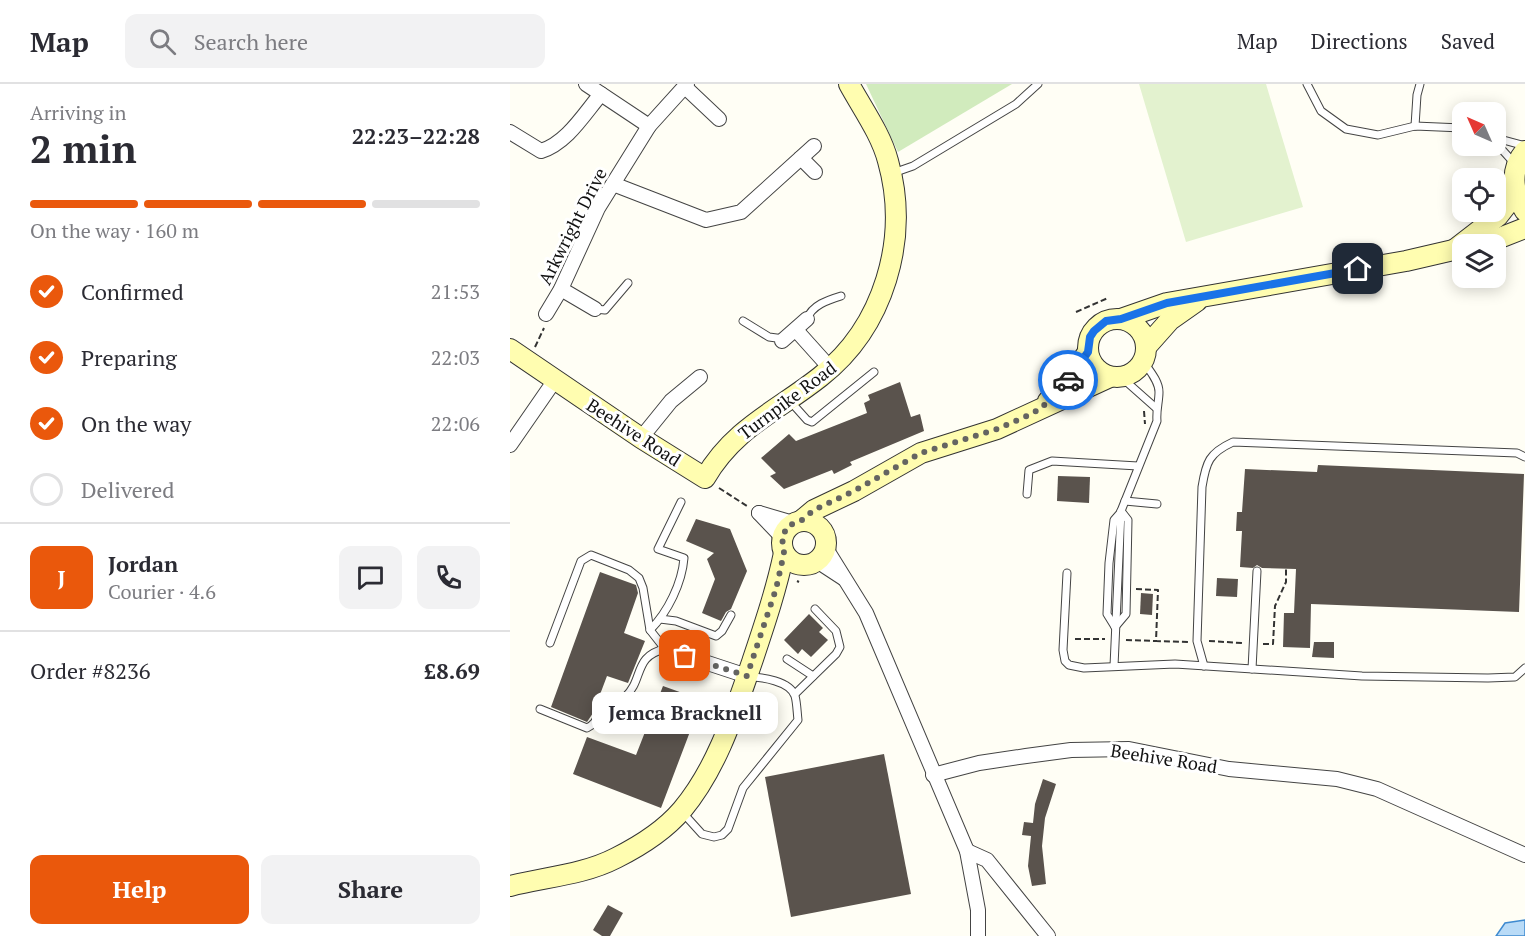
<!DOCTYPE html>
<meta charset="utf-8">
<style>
:root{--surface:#fff;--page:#f2f2f3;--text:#2b2b33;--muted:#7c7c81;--line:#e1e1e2;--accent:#ea580c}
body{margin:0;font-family:"PT Serif",serif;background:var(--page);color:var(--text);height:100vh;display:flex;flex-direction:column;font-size:22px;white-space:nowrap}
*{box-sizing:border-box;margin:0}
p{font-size:20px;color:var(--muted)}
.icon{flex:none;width:33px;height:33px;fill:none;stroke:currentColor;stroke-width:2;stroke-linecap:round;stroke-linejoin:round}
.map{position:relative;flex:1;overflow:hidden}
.sheet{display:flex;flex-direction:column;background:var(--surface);width:510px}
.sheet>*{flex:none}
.needle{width:39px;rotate:315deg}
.tools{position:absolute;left:942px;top:18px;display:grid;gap:12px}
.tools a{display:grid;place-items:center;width:54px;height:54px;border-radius:12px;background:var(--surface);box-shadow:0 3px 15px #0003;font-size:30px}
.pin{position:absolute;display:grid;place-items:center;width:51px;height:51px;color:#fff;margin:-26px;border-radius:12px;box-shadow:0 3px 9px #0006}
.courier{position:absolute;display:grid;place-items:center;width:60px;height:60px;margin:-30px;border:4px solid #1a73e8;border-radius:50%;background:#fff;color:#222;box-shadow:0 2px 8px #0007}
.bubble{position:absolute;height:42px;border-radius:12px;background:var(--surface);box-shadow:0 3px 15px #0003;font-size:20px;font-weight:800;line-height:42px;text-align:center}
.overview em{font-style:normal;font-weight:800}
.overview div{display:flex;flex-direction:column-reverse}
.overview{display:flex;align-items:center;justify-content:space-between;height:102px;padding:0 30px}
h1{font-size:39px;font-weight:800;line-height:45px}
.bar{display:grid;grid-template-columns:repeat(4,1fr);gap:9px 6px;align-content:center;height:72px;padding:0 30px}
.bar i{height:8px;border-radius:4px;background:var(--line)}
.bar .current{background:var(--accent)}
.bar p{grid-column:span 4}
.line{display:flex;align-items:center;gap:15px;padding:0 30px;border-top:2px solid var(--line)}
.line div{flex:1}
.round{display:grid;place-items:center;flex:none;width:63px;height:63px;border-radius:12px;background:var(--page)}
ol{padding:0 30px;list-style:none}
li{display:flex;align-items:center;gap:18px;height:66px}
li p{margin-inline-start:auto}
li .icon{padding:6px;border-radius:50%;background:var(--accent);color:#fff;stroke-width:4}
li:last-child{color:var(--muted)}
li i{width:33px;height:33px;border:3px solid var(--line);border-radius:50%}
.action{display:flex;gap:12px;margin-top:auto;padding:12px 30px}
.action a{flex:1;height:69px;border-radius:12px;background:var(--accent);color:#fff;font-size:24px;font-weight:800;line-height:69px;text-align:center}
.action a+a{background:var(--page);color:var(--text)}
header{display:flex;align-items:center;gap:36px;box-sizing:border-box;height:84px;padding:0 30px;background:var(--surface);border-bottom:2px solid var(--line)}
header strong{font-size:28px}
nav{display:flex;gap:33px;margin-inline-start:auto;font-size:21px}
.search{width:420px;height:54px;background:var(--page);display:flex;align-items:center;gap:15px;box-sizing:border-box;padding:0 21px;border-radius:12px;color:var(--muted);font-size:22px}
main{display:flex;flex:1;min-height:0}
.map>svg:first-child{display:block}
.green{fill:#d1ebbd}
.pitch{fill:#e3f2cf}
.water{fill:#b9dbf7;stroke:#3e8ad0;stroke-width:1.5}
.building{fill:#5a534d}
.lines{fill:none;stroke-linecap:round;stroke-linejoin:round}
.lane-casing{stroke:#444;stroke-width:9}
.street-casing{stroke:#444;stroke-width:16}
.secondary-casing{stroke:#333;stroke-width:22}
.path{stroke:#333;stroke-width:2;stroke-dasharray:6 3;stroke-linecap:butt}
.lane{stroke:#fff;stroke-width:7}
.street{stroke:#fff;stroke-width:14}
.secondary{stroke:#fffdb0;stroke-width:20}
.done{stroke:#646461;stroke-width:6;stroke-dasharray:0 10.8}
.route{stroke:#1a73e8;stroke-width:8}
.labels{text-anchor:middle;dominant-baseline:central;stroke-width:6;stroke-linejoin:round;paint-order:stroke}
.street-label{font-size:18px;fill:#111;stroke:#fff}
</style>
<header>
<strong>Map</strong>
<div class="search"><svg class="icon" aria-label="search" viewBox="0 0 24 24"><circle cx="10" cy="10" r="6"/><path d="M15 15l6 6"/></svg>Search here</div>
<nav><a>Map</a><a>Directions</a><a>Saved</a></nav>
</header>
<main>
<section class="sheet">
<div class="overview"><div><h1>2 min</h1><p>Arriving in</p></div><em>22:23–22:28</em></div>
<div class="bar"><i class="current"></i><i class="current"></i><i class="current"></i><i></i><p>On the way · 160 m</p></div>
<ol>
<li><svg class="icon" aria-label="check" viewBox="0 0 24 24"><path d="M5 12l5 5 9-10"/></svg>Confirmed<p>21:53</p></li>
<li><svg class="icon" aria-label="check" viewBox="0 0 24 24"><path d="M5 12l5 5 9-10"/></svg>Preparing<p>22:03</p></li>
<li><svg class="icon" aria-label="check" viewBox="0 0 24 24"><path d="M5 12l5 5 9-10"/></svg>On the way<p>22:06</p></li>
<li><i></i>Delivered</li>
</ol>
<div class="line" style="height:108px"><b class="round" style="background:var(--accent);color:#fff">J</b><div><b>Jordan</b><p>Courier · 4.6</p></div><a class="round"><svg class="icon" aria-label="chat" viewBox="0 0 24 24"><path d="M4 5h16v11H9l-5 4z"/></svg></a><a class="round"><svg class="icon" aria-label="phone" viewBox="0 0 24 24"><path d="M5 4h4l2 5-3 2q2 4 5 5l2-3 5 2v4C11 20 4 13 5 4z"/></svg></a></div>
<div class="line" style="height:78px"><div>Order #8236</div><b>£8.69</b></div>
<div class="action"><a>Help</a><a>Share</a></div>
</section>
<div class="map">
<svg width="1015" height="852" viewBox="0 0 1015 852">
<rect width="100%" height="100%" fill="#fffef5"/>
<polygon class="green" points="356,0 502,0 388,68"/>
<polygon class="pitch" points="629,0 756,0 793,123 676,158"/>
<polygon class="water" points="1015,836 1015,852 986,852 995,839"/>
<g class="building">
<polygon points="390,298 401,333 410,330 414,347 340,378 342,381 324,390 322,386 274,405 260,392 266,389 251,374 279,350 286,357 357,329 354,319 360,316 358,311"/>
<polygon points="808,381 1014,390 1009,528 801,520 800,564 773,563 774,529 784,529 786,485 752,484 747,481 743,484 730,483 732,447 726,447 727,428 732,428 735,385 807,388"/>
<polygon points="548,392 580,393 579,419 547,417"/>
<polygon points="186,435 220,445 237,487 221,525 216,528 211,537 192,529 205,495 197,475 204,469 176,457"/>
<polygon points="90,488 126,501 128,509 114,549 135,557 118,599 97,592 83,629 77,638 41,623"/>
<polygon points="707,494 728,495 727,513 706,512"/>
<polygon points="631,509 643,510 642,531 630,530"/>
<polygon points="299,530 313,544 309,548 318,556 301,573 292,565 288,570 274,556"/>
<polygon points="804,558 824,558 824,574 802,573"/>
<polygon points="153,602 192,616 151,724 63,690 77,653 126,671"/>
<polygon points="374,670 401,810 281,833 255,693"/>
<polygon points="533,695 546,700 535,734 532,762 536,800 522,802 518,782 521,752 512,751 514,738 523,739 525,720"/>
<polygon points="98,821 113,829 100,852 92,852 83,846"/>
</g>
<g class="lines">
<defs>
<g id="lane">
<polyline points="797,0 811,27 836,45 868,51 905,42 952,44"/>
<polyline points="905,42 907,11 910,0"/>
<polyline points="986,54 1015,62"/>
<polyline points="986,59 1005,80"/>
<polyline points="383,89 403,82 506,20 528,0"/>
<polyline points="85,225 95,226 118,199"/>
<path d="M297 235C302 221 318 216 331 212"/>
<polyline points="233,237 259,253 274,255"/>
<polyline points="611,293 646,324"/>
<polyline points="280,317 297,336 302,338 364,288"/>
<polyline points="517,410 519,386 542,377 628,382"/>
<polyline points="615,417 647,420"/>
<polyline points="557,489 553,566 555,577 559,581 574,584 665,580 852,592 978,594 1005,593 1015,584"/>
<polyline points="150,535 166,537 206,552 212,547 221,531"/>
<polyline points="605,543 616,530 618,436 611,427"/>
<polyline points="605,543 597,530 599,479 604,436 611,428"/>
<path d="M140 546C158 528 172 499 174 474L148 465 171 418"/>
<polyline points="277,575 303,592"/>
<path d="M604 582 611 427 647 337C646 326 649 318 649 308 649 297 639 286 633 277"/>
<path d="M694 582 687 557 692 403C696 378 699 369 723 358L1007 369 1015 373"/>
<polyline points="742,585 747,487"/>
<polyline points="285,610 326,570 330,563 326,547 305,525"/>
<path d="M30 625 77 644C88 639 87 630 94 622 101 616 109 618 115 613 134 596 123 572 155 565L140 546 133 504 129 494 119 486 81 471 71 477 40 559"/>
<path d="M173 729 192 750 204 753 212 751 218 745 233 704 288 636C287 628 287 619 285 612 280 597 252 593 238 593"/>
</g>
<g id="street">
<polyline points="76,0 139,42"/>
<polyline points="175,3 209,35"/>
<path d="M0 48 31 67C57 59 74 30 91 10"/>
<polyline points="291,74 305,88"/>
<polyline points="103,100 196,136 231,128 304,62"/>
<polyline points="51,205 85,225"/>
<polyline points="36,230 51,205 88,124 139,42 177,0"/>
<polyline points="286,246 321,285"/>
<polyline points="272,257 297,235"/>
<polyline points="131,354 161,317 190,293"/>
<polyline points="0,361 45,296"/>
<polyline points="249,429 283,439"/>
<polyline points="249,429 272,453"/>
<polyline points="315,463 356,529 457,767 468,826 468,852"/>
<polyline points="307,477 333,494"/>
<polyline points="155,565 237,592"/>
<polyline points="423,691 469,679 516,672 561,666 619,665 719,685 827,695 867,705 1015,771"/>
<polyline points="457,767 477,776 538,852"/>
</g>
<g id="secondary">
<path d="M1015 67C1000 85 1002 108 1015 127"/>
<polyline points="966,160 987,155 1015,144"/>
<polyline points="944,166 988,132 1006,109"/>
<polyline points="611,235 657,219 896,177 952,164"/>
<circle cx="607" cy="264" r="29"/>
<polyline points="636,263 660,236 687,217"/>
<path d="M0 265 131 354 195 394C224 344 267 327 310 293 374 243 400 155 378 77 371 50 352 24 339 0"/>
<polyline points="538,317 552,304 578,268"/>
<polyline points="292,436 304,426 344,407 411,369 487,345 600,293"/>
<circle cx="294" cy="459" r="22"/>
<path d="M0 802C35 793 73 791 106 774 130 762 154 747 172 726 207 684 224 630 242 578 254 542 266 507 274 469"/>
</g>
</defs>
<use href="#lane" class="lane-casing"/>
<use href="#street" class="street-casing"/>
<use href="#secondary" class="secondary-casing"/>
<g class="path">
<polyline points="566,228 598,214"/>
<polyline points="25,263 34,244"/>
<polyline points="634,327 635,340"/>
<polyline points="209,404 237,422"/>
<polyline points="287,497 289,498"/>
<polyline points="626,505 648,506 646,557 678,558"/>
<polyline points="565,555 595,555"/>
<polyline points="616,556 646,557"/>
<polyline points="699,557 732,559"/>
<polyline points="753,560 763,560 765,522 776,498 776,485"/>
</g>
<use href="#lane" class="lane"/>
<use href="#street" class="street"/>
<use href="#secondary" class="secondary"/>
</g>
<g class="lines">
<polyline class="done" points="175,572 237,592 266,505 274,469 272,453 278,442 292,436 304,426 344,407 411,369 487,345 517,332 530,325 552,304 558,296"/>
<polyline class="route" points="558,296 578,268 580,253 584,247 596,237 611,235 657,219 848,185"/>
</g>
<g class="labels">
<g class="street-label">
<text transform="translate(62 142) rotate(-63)">Arkwright Drive</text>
<text transform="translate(277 316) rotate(-37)">Turnpike Road</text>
<text transform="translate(124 348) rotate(33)">Beehive Road</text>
<text transform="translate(654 674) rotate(9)">Beehive Road</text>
</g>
</g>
</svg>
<div class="tools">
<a><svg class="needle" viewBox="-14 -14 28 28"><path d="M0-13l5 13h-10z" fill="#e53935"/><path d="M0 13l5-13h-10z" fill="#7c7c81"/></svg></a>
<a><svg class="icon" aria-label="locate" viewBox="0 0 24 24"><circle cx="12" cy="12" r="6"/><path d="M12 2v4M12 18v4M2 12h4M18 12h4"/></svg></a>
<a><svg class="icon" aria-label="layers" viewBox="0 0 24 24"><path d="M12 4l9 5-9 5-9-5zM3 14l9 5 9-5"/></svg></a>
</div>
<div class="pin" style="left:175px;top:572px;background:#ea580c"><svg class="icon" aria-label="bag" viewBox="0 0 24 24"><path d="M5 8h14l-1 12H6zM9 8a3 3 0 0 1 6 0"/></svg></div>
<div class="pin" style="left:848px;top:185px;background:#1f2937"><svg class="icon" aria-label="home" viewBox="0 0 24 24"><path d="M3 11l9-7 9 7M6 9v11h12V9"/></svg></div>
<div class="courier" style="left:558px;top:296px"><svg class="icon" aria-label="car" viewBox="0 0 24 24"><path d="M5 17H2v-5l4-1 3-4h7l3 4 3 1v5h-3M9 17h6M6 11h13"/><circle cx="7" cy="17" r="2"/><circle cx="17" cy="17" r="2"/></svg></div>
<div class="bubble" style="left:82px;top:608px;width:186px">Jemca Bracknell</div>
</div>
</main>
